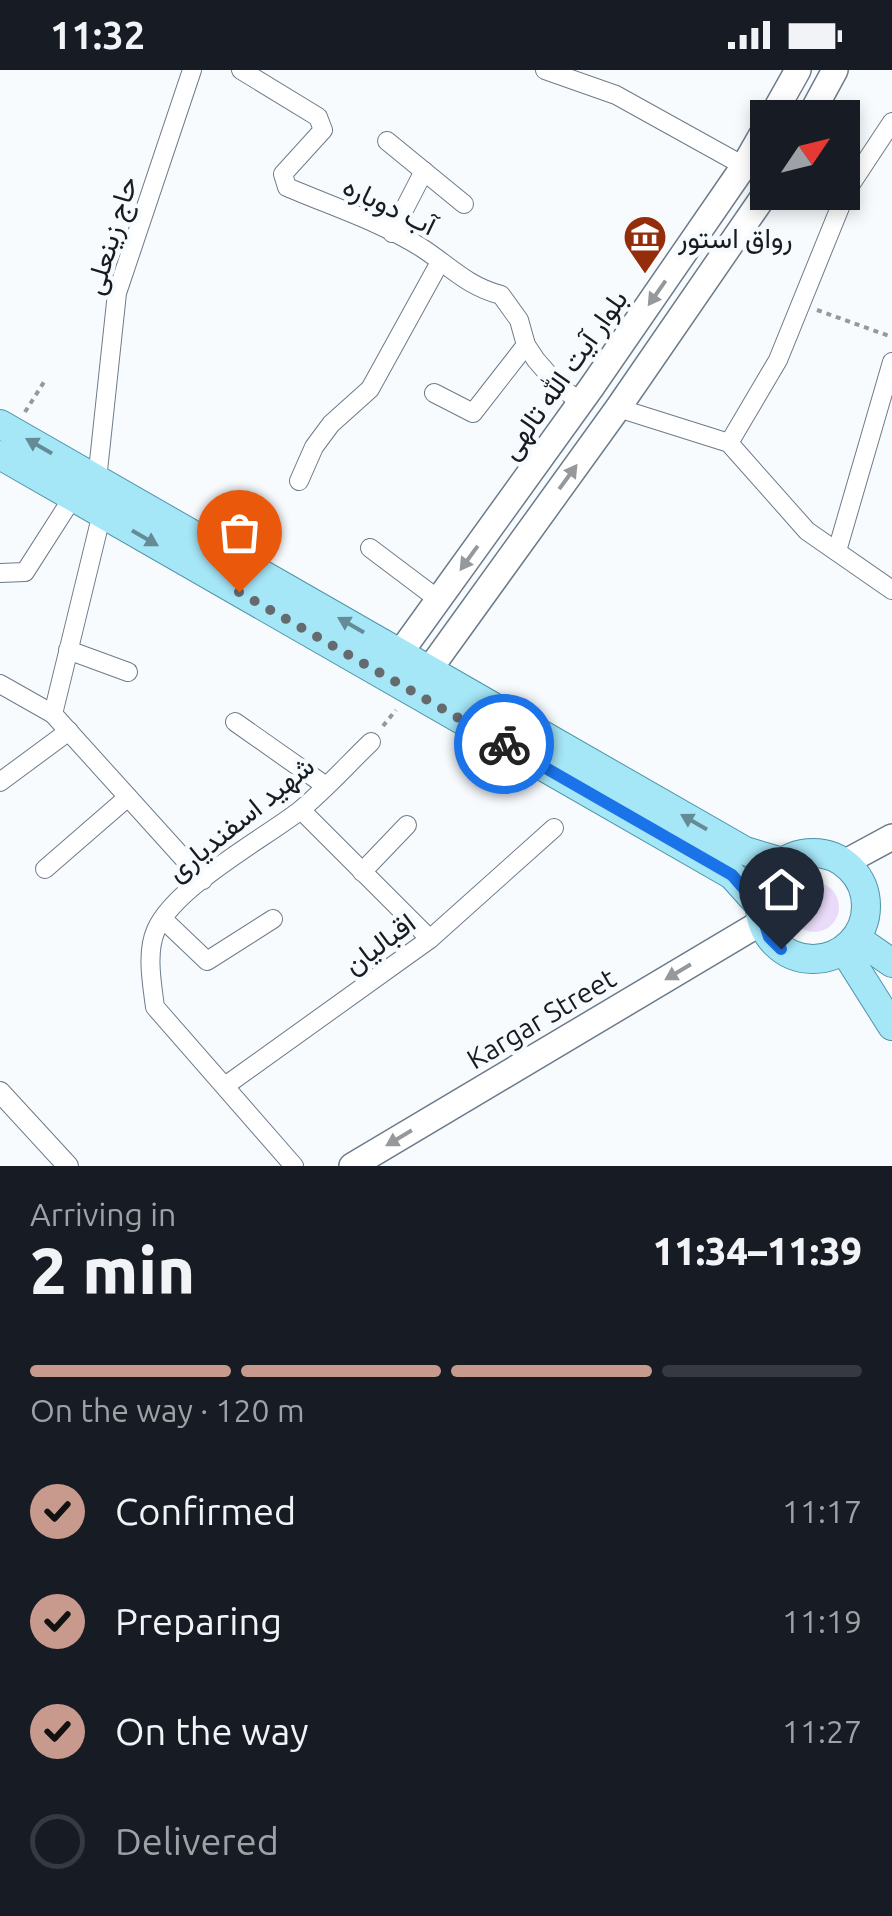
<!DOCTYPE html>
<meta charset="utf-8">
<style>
:root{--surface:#171b24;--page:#20242c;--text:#f1f3f6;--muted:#9ea1a6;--line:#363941;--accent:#c79a8d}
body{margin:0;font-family:Ubuntu,Vazirmatn,sans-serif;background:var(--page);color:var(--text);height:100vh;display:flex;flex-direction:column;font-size:38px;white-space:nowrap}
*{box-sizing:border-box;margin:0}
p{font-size:32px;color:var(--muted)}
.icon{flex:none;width:55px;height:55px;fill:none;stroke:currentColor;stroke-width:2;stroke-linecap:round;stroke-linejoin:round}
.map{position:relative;height:1096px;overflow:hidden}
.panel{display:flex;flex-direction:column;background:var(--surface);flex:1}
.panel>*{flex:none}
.needle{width:65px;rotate:55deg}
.fabs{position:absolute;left:750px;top:30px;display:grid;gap:20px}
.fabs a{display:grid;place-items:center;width:110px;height:110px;border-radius:0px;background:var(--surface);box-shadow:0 5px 15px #0003;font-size:50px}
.pin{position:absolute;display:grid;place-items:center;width:85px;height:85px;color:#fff;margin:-102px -42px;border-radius:50% 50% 50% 0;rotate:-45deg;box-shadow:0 0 10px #0007}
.pin .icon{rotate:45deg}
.courier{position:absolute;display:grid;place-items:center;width:100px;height:100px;margin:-50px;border:8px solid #1a73e8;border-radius:50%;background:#fff;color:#222;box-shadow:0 2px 12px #0007}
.head em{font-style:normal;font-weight:800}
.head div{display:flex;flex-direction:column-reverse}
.head{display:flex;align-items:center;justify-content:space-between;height:170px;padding:0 30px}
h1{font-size:65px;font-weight:800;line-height:75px}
.bar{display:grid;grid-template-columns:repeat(4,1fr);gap:15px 10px;align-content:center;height:120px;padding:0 30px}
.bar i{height:12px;border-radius:8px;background:var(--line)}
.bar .current{background:var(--accent)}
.bar p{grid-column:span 4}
ol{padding:0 30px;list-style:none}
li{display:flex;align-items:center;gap:30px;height:110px}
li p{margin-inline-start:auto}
li .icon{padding:10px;border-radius:50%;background:var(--accent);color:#111;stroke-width:4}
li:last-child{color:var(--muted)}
li i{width:55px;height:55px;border:5px solid var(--line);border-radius:50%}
.status{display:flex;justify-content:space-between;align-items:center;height:70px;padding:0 50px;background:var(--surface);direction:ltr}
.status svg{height:28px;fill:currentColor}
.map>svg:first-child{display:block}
.green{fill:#e9dbf9}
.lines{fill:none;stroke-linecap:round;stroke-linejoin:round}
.minor-casing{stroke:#6c7b8a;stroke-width:20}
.tertiary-casing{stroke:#6c7b8a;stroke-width:22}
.secondary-casing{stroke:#6c7b8a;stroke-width:28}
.primary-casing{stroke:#4c94a9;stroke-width:30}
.path{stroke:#94999d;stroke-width:4;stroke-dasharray:5 5;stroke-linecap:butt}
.minor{stroke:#fff;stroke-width:18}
.tertiary{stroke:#fff;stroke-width:20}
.secondary{stroke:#fff;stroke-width:25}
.primary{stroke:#a5e6f7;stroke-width:28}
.oneway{fill:#96999c}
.oneway2{fill:#658b97}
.done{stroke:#656a6f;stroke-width:10;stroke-dasharray:0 18}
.route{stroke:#1a73e8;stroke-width:12}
.labels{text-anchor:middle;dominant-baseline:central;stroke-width:9;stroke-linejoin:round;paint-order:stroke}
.street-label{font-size:28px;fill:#161c22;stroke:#f8fbfe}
.poi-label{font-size:28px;fill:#161c22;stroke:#f8fbfe;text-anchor:start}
</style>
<div class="status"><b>11:32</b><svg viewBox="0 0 49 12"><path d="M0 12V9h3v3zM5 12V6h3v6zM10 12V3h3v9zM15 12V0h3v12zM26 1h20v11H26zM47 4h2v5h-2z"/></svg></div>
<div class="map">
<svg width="892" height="1096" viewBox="0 0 892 1096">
<rect width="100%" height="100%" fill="#f8fbfe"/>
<circle class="green" cx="814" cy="837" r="25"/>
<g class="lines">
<defs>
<g id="minor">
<path d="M241 0 318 47 323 60 283 104 287 117C331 136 381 152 422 178 451 197 467 216 501 225L519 250 526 275 536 290 556 313 581 333"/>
<polyline points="545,0 616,25 744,96"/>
<polyline points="387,71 464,134"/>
<polyline points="392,163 424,101"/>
<polyline points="434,323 473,343 526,275"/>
<polyline points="618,338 729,373 807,461 892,520"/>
<polyline points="729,373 778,290 847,120 892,52"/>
<polyline points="97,410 117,223 192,0"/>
<polyline points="299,411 314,377 331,354 370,319 440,192"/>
<polyline points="370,478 439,530"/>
<polyline points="837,481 892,292"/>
<polyline points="0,503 25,502 73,427"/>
<polyline points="68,580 128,602"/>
<polyline points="0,614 53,644 203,810"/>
<polyline points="53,644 102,443"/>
<polyline points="235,652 326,716"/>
<polyline points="0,712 69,661"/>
<polyline points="301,740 430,869"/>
<polyline points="45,799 128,727"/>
<polyline points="362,802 407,755"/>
<polyline points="164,850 207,891 273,849"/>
<polyline points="225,1016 430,869 554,758"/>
<path d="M294 1096 155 937C152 914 146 882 156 860 174 818 261 770 298 742 324 721 347 695 371 672"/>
</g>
<polyline id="tertiary" points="0,1022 68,1096"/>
<g id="secondary">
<polyline points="771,48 798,0"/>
<polyline points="809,48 835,0"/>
<polyline points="400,583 591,318 744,96 768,54"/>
<polyline points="429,600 618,338 768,120"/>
<polyline points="844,793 892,767"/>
<polyline points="352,1096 762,852"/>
</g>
<g id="primary">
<polyline points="0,354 745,781 782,792"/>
<polyline points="0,385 732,805 759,835"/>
<circle cx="813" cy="836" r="53"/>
<polyline points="856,868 892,893"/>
<polyline points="844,880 892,956"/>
</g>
</defs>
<use href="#minor" class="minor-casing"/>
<use href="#tertiary" class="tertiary-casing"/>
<use href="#secondary" class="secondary-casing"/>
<use href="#primary" class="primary-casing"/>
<g class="path">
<polyline points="817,240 892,267"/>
<polyline points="25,342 44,312"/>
<polyline points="383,656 396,640"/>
</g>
<use href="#minor" class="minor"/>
<use href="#tertiary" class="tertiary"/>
<use href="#secondary" class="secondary"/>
<use href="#primary" class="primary"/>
</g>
<defs><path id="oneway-solid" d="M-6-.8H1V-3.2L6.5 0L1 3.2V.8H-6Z" transform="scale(2.5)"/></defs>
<g class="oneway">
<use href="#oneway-solid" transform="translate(657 223) rotate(125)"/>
<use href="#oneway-solid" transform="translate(568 407) rotate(-54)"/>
<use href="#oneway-solid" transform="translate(469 488) rotate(126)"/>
<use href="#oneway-solid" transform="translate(678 902) rotate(149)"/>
<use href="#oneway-solid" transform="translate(399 1068) rotate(149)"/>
</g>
<g class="oneway2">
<use href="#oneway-solid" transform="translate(39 376) rotate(-150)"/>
<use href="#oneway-solid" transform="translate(145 468) rotate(30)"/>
<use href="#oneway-solid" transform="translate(351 555) rotate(-150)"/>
<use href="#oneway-solid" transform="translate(694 752) rotate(-150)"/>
</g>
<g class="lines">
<polyline class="done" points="239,522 504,674"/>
<polyline class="route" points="504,674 732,805 759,836 769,867 781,879"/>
</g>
<defs>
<symbol id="museum-pin" viewBox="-11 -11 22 30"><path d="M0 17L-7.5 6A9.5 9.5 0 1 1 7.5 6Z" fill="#942d0c" stroke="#f8fbfe"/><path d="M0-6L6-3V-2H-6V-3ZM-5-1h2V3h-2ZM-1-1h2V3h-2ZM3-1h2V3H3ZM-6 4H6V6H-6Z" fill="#fff"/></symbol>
</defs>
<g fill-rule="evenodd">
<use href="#museum-pin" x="620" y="142" width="50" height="68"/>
</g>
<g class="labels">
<g class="street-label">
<text transform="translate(390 135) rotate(26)">آب دوباره</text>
<text transform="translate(110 165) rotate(-73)">حاج زینعلی</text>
<text transform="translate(563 304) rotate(-55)">بلوار آیت الله تالهی</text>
<text transform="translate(240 748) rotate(-39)">شهید اسفندیاری</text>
<text transform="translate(379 873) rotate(-37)">اقبالیان</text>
<text transform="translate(541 948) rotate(-31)">Kargar Street</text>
</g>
<g class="poi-label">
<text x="678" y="167">رواق استور</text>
</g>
</g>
</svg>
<div class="fabs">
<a><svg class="needle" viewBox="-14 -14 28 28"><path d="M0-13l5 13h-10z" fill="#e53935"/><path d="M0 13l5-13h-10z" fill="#9ea1a6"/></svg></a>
</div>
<div class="pin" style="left:239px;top:522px;background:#ea580c"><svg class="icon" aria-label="bag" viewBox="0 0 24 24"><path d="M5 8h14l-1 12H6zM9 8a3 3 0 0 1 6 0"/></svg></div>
<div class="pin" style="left:781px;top:879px;background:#1f2937"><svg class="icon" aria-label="home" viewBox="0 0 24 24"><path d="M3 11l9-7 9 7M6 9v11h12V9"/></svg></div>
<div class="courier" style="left:504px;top:674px"><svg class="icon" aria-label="bike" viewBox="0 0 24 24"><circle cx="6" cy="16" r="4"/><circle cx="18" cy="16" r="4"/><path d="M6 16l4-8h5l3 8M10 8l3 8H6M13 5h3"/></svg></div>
</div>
<section class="panel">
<div class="head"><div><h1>2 min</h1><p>Arriving in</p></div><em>11:34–11:39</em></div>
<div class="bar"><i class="current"></i><i class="current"></i><i class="current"></i><i></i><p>On the way · 120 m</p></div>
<ol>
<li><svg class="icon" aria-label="check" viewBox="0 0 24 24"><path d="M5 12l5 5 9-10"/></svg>Confirmed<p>11:17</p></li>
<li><svg class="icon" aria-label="check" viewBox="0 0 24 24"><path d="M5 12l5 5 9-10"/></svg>Preparing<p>11:19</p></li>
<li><svg class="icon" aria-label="check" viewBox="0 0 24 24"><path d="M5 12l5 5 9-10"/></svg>On the way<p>11:27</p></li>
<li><i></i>Delivered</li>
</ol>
</section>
